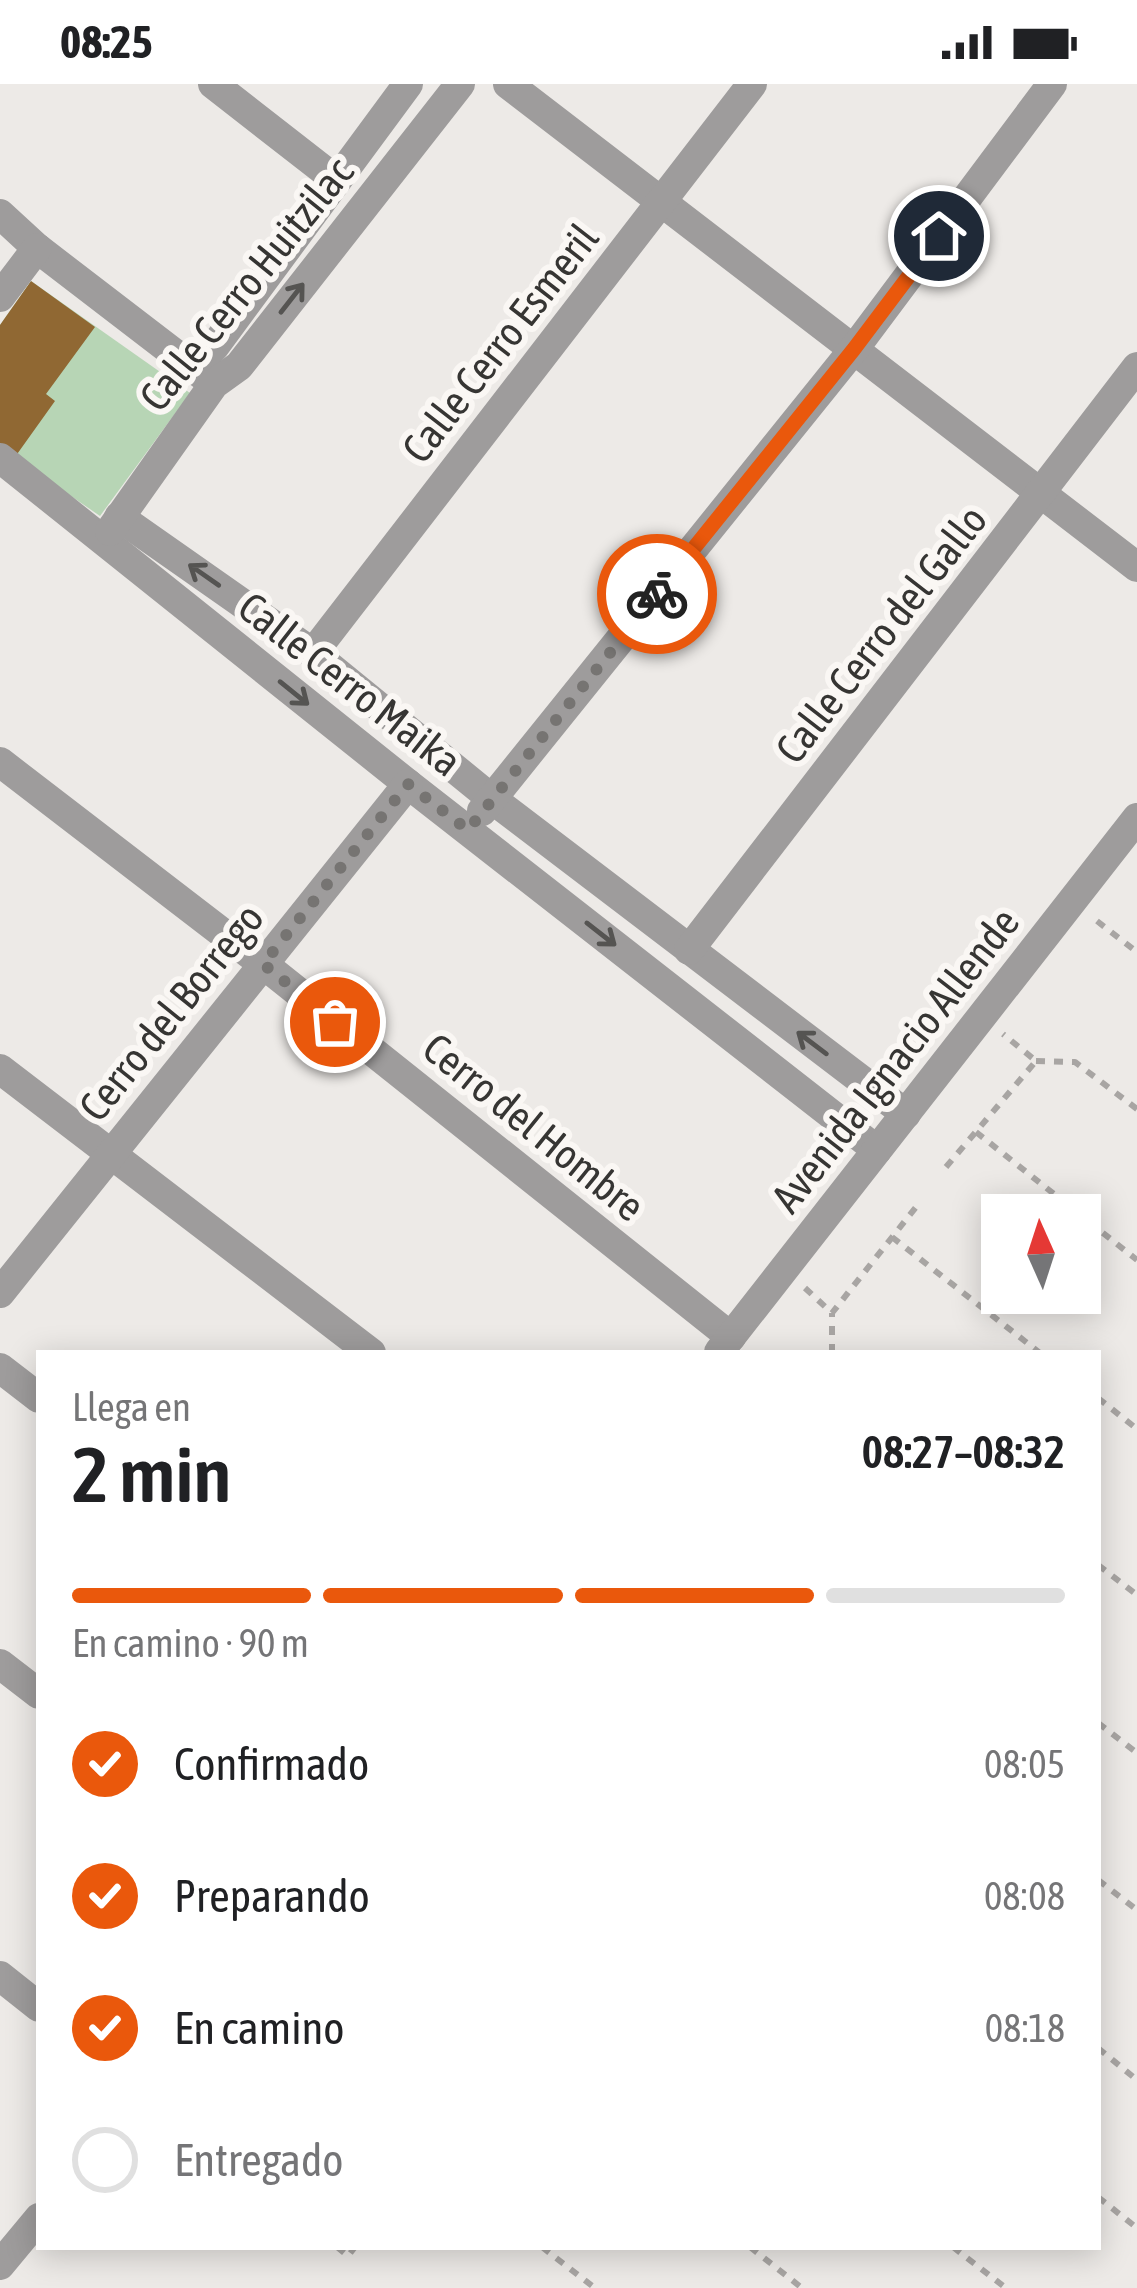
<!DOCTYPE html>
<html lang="es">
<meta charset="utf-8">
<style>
:root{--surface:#fff;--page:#f2f2f2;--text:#202124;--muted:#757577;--line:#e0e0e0;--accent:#ea580c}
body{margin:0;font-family:"Asap Condensed",sans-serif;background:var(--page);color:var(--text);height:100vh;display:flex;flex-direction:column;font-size:45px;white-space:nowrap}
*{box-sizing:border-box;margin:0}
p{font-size:39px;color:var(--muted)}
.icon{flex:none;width:66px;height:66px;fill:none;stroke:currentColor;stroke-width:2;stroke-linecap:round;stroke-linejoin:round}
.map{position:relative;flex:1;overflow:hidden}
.sheet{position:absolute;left:36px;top:1266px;width:1065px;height:900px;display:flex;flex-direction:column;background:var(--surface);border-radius:0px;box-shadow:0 6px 30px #0003}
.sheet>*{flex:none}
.needle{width:78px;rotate:357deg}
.fabs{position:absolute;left:981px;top:1110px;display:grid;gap:24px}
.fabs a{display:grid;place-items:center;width:120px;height:120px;border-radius:0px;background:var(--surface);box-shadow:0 6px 30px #0003;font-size:60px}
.pin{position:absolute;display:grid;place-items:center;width:102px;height:102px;color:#fff;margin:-51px;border:6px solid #fff;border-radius:50%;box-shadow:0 3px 12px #0007}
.courier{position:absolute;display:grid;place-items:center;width:120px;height:120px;margin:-60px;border:9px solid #ea580c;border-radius:50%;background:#fff;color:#222;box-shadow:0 3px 15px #0007}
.head em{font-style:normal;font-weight:600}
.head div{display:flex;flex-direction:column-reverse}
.head{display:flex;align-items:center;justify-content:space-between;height:204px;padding:0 36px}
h1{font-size:78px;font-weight:600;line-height:90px}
.bar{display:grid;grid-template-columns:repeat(4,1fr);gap:18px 12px;align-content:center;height:144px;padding:0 36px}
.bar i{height:15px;border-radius:9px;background:var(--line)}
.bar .on{background:var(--accent)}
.bar p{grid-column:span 4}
ol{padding:0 36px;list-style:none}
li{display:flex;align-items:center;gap:36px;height:132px}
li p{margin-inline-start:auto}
li .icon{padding:12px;border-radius:50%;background:var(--accent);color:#fff;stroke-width:4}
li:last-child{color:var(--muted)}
li i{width:66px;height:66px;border:6px solid var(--line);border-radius:50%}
.status{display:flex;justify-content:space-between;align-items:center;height:84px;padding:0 60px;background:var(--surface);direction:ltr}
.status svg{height:33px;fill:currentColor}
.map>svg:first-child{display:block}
.green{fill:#b7d5b5}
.building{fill:#906833}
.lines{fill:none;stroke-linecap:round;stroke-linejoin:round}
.path{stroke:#a8a5a3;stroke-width:6;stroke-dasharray:9 9;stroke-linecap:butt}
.street{stroke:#9e9c9c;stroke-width:30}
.oneway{stroke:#555452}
.done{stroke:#767472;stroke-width:12;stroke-dasharray:0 21.6}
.route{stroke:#ea580c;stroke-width:15}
.labels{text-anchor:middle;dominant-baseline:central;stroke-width:12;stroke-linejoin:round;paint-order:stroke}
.street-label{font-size:42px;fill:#363533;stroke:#faf7f4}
</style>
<div class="status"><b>08:25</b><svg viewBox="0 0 49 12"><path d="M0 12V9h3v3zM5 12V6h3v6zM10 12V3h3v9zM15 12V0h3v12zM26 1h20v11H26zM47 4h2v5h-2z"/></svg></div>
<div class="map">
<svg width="1137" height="2204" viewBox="0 0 1137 2204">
<rect width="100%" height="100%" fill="#edeae7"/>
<polygon class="green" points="31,197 190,309 100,432 0,363 0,241"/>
<polygon class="building" points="31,197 95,243 46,310 55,317 15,373 0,363 0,241"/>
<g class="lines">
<g class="path">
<polyline points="1097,837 1137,868"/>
<polyline points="1036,977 1075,978 1137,1025"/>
<polyline points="976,1048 1137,1176"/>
<polyline points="946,1083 1036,977 1003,950"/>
<polyline points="892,1153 1040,1269"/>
<polyline points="805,1204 832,1229 920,1118"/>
<polyline points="832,1269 832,1229"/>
<polyline points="1098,1314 1137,1345"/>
<polyline points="1098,1481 1137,1511"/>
<polyline points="1098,1639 1137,1669"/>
<polyline points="1098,1796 1137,1826"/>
<polyline points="1098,1964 1137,1996"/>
<polyline points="1098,2113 1137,2144"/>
<polyline points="337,2163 348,2172 355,2163"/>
<polyline points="542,2163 595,2204"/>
<polyline points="750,2163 802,2204"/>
<polyline points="953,2163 1006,2204"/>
</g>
<g class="street">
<polyline points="213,0 335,95"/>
<polyline points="508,0 1137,483"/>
<polyline points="0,130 37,164 209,296"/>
<polyline points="0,213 37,164"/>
<polyline points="194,285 214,263 408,0"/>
<polyline points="0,374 408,700 877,1066"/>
<polyline points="119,433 313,569 492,715 906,1030"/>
<polyline points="110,447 214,300 239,282 460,0"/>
<polyline points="313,569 752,0"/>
<polyline points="0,678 263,880 731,1253"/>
<polyline points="482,727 854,265 1052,0"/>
<polyline points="689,866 1137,283"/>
<polyline points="0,985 371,1269"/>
<polyline points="0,1209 408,700"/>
<polyline points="719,1268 1137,734"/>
<polyline points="0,1284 39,1314"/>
<polyline points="0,1580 39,1610"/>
<polyline points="0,1892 39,1923"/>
<polyline points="0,2181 39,2134"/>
</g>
</g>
<defs><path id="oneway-shaft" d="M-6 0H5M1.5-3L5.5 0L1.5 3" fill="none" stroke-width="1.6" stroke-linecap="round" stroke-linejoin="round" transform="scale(3)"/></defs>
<g class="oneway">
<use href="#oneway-shaft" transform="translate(292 214) rotate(-52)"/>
<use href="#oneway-shaft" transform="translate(204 491) rotate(-145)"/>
<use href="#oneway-shaft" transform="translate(294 609) rotate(39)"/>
<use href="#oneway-shaft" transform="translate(601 850) rotate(38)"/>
<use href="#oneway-shaft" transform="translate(812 959) rotate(-143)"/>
</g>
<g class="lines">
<polyline class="done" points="335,938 263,880 408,700 468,746 657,510"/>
<polyline class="route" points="657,510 854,265 939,152"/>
</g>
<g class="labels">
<g class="street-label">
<text transform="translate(246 200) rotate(-51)">Calle Cerro Huitzilac</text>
<text transform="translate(500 259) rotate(-52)">Calle Cerro Esmeril</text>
<text transform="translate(881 550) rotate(-52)">Calle Cerro del Gallo</text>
<text transform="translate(350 600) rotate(38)">Calle Cerro Maika</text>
<text transform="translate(171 928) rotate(-51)">Cerro del Borrego</text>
<text transform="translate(895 976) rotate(-52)">Avenida Ignacio Allende</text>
<text transform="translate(534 1043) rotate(39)">Cerro del Hombre</text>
</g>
</g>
</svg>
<div class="fabs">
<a><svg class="needle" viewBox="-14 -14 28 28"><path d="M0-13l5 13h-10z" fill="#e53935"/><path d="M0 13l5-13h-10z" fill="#757577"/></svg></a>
</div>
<div class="pin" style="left:335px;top:938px;background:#ea580c"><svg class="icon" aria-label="bag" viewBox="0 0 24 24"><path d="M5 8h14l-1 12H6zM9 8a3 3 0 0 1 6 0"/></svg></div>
<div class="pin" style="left:939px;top:152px;background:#1f2937"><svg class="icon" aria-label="home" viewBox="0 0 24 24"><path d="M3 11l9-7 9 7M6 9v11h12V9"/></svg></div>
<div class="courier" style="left:657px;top:510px"><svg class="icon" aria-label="bike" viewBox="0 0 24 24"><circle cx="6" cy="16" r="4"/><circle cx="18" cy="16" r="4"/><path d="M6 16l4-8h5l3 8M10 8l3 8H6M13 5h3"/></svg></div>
<section class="sheet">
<div class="head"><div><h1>2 min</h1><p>Llega en</p></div><em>08:27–08:32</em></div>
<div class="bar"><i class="on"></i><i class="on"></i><i class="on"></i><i></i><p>En camino · 90 m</p></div>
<ol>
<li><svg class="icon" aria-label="check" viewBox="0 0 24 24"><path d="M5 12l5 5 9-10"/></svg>Confirmado<p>08:05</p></li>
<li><svg class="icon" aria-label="check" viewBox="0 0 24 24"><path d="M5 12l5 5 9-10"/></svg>Preparando<p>08:08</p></li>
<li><svg class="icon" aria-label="check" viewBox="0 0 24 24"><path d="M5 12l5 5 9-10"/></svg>En camino<p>08:18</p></li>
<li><i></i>Entregado</li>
</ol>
</section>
</div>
